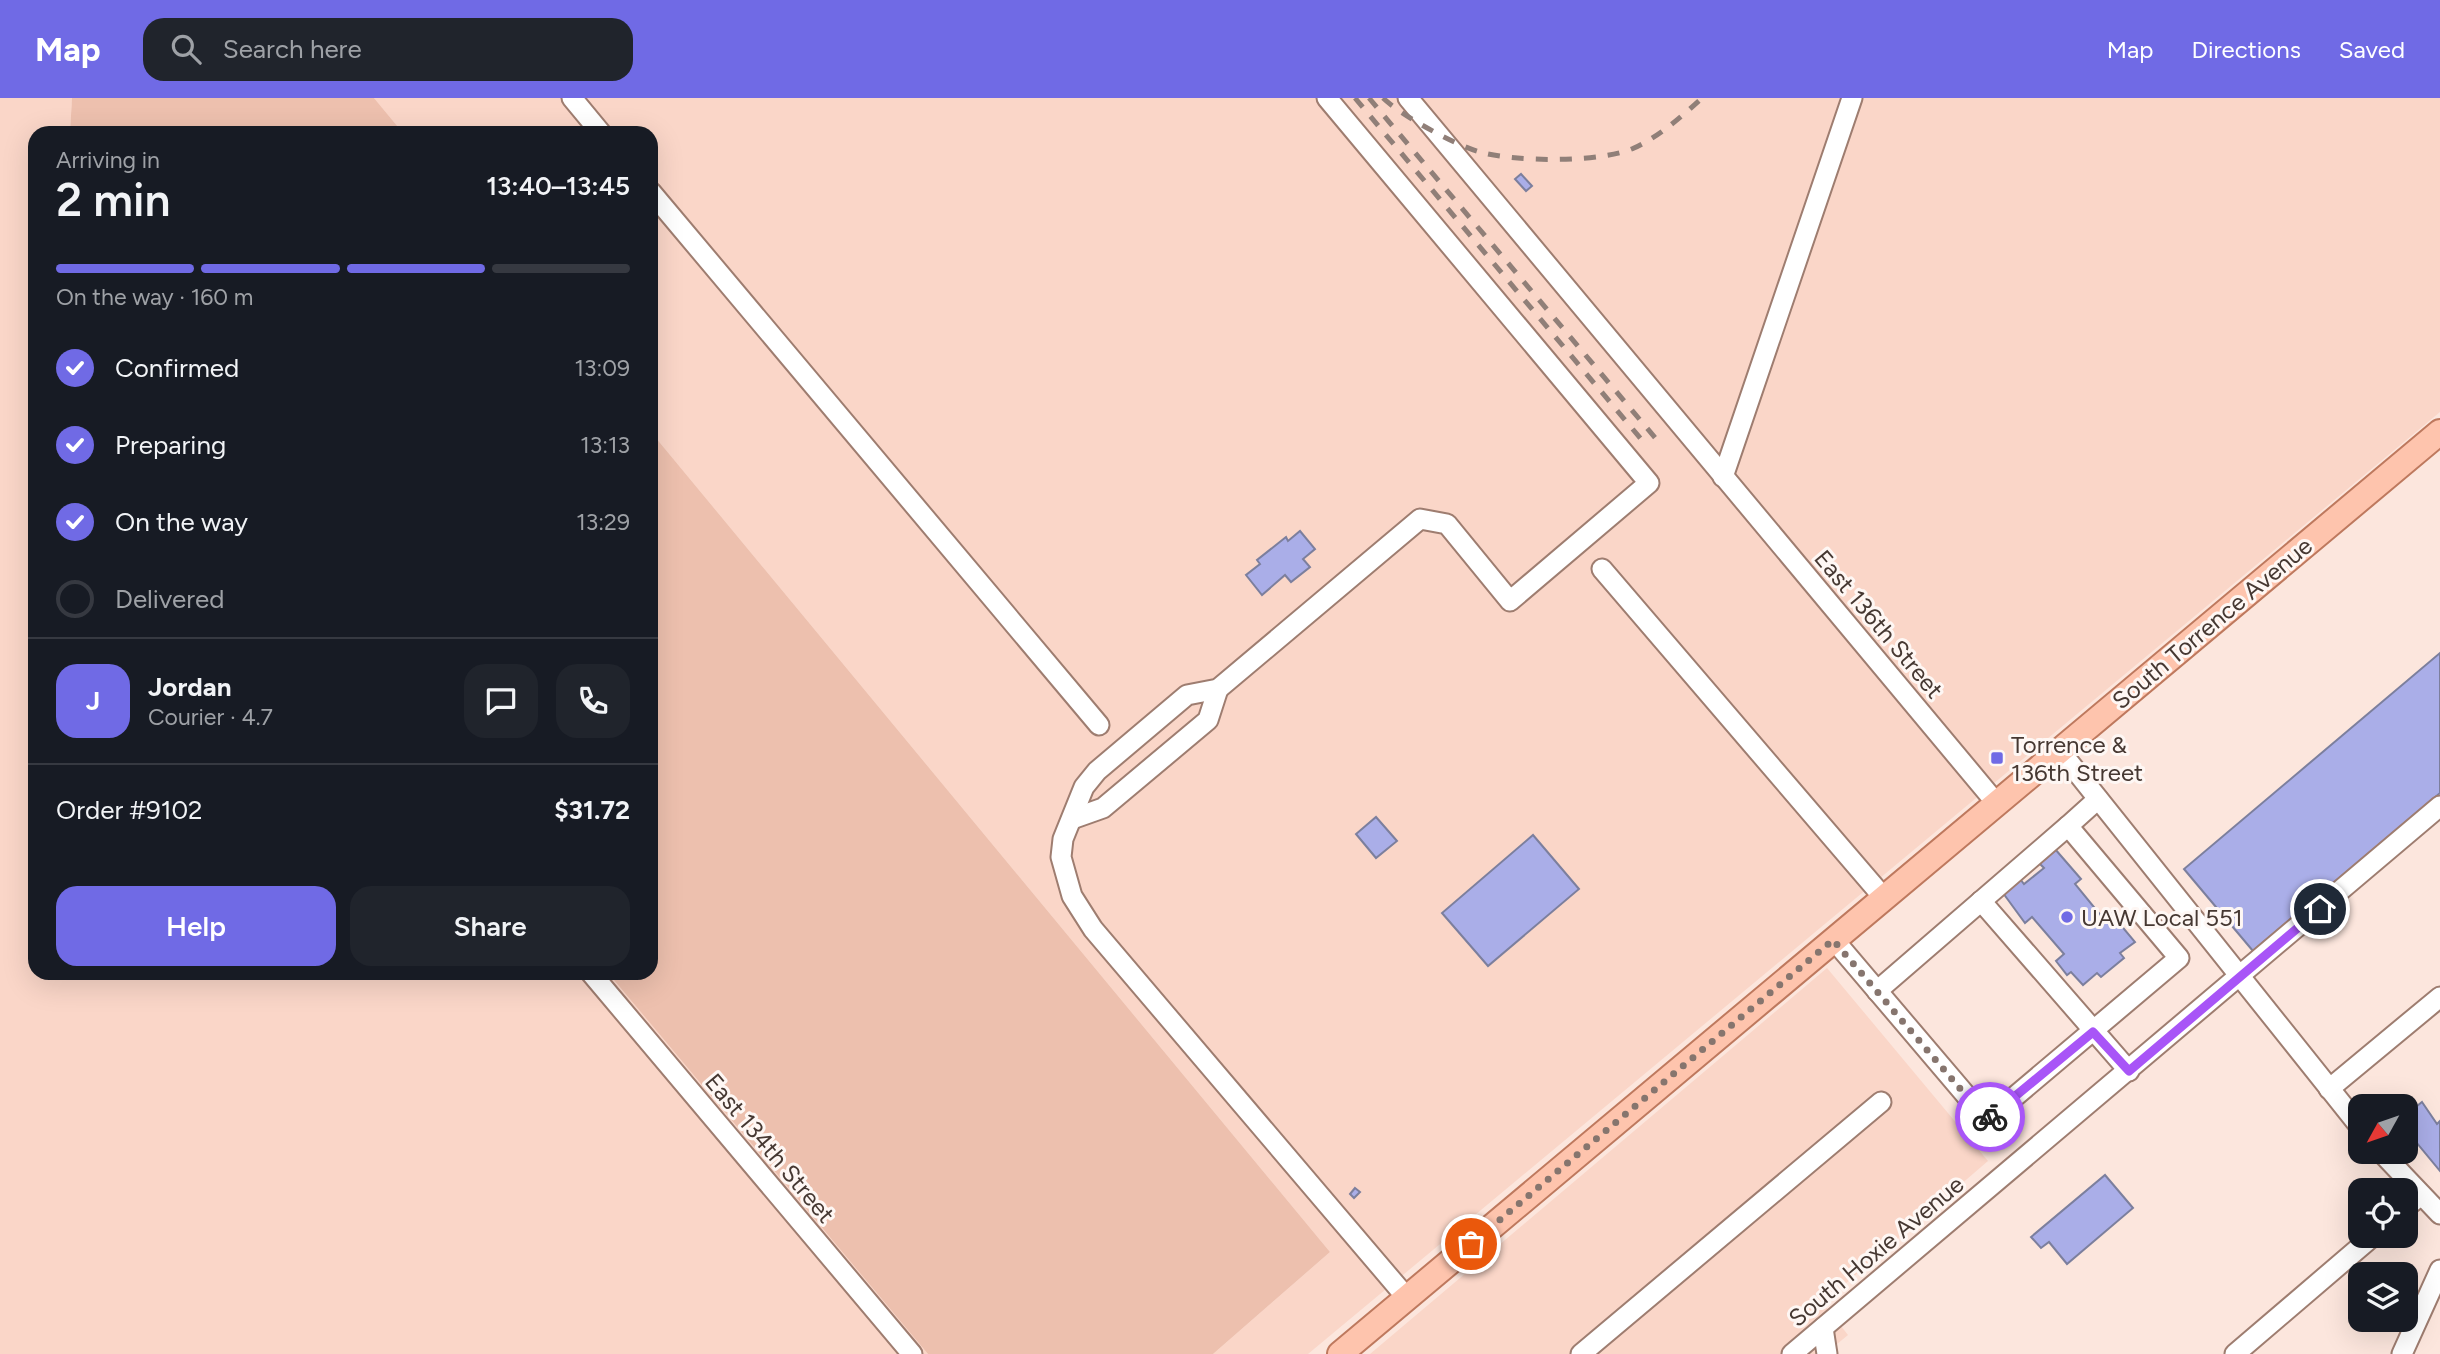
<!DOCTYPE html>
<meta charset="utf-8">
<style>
:root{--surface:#171b24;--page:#20242c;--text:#f1f3f6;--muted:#9ea1a6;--line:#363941;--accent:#706ae5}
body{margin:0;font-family:Figtree,sans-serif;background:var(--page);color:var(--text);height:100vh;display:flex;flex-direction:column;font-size:26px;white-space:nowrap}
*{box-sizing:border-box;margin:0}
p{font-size:23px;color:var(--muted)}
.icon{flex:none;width:38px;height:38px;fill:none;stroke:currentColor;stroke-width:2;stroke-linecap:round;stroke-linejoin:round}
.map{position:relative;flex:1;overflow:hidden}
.side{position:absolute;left:28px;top:28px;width:630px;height:854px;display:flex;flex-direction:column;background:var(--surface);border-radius:21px;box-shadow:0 7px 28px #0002}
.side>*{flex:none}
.needle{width:46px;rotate:230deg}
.tools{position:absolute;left:2348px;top:996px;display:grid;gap:14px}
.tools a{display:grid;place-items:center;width:70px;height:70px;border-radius:14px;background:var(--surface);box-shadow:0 7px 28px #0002;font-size:35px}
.pin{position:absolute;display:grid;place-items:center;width:60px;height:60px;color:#fff;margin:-30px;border:4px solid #fff;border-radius:50%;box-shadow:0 2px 7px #0007}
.courier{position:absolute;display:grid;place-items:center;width:70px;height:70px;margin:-35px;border:5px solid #a855f7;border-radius:50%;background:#fff;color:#222;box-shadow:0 2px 9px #0007}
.headline em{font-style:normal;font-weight:600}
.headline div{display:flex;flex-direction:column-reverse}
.headline{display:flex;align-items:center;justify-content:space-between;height:119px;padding:0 28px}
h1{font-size:46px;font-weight:600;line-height:52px}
.bar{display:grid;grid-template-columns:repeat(4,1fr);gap:10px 7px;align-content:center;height:84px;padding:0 28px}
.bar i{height:9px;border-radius:5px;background:var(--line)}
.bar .on{background:var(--accent)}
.bar p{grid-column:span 4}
.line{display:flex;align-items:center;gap:18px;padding:0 28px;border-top:2px solid var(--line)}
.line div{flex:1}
.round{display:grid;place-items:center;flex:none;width:74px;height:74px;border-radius:21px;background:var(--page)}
ol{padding:0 28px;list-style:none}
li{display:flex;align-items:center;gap:21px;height:77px}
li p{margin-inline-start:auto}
li .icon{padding:7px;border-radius:50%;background:var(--accent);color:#fff;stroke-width:4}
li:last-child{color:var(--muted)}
li i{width:38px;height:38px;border:4px solid var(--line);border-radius:50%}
.cta{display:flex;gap:14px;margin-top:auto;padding:14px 28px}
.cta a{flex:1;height:80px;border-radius:21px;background:var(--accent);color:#fff;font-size:28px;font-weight:600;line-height:80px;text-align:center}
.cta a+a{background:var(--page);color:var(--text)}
header{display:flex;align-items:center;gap:42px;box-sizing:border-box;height:98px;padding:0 35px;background:var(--accent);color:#fff}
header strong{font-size:33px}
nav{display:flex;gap:38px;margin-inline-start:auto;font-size:24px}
.search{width:490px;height:63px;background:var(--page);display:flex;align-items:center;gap:18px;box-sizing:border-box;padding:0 24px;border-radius:21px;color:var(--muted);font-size:26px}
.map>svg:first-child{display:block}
.built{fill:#fad6c8}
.green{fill:#edc0ae}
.building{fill:#aaaee8;stroke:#7c7f9d;stroke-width:2}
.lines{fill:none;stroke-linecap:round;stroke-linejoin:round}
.minor-casing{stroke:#9e7d70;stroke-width:23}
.major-casing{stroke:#be795e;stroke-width:28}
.minor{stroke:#fff;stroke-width:19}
.major{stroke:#fec4ad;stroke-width:24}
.rail{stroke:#907f78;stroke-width:5;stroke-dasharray:12 12;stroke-linecap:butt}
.done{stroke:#86756e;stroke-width:7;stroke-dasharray:0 12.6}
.route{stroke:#a855f7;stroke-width:9}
.poi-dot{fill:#706ae5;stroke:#fef7f4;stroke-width:2.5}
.labels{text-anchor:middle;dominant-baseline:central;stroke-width:6;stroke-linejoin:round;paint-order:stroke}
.street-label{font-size:24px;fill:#463832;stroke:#fef7f4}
.poi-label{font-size:24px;fill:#463832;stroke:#fef7f4;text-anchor:start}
</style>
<header>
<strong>Map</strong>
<div class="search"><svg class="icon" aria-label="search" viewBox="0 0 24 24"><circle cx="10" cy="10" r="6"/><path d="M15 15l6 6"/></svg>Search here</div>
<nav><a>Map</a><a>Directions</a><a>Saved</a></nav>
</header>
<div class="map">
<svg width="2440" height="1256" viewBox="0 0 2440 1256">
<rect width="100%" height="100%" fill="#fce6dd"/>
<g class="built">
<polygon points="0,0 72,0 70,35 35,35 35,875 608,875 928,1256 0,1256"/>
<polygon points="374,0 2440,0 2440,314 1308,1256 1213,1256 1330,1154 651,334 651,35 403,35"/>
<polygon points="1827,870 1988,1063 1823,1205 1848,1237 1825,1256 1370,1256"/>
</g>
<g class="green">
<polygon points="72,0 374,0 403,35 70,35"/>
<polygon points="651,334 1330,1154 1213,1256 928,1256 608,875 651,875"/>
</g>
<g class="building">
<polygon points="1521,76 1532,88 1526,93 1515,81"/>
<polygon points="1300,433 1315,451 1303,461 1310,469 1291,484 1285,477 1262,497 1246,477 1260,466 1257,462 1286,439 1288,443"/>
<polygon points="2440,555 2440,695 2253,853 2184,771"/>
<polygon points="1376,719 1397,743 1376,760 1356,736"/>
<polygon points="1533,737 1579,791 1488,868 1442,815"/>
<polygon points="2055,751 2081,781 2075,786 2102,819 2109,813 2135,844 2120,855 2124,860 2101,879 2097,875 2083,887 2071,874 2067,877 2056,863 2064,856 2032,819 2025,825 2003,795 2020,781 2024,786 2044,770 2039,765"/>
<polygon points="2422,1004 2437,1026 2440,1023 2440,1073 2406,1032 2406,1017"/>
<polygon points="2105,1077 2133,1110 2067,1166 2049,1144 2041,1150 2031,1139"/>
<polygon points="1355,1090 1360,1094 1354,1100 1350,1096"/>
</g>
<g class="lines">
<defs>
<g id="minor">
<polyline points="572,0 601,35"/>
<polyline points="1327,0 1649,385 1510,503 1447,426 1420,421 1218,591 1187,597 1097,673 1084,689 1063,741 1061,759 1072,798 1093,831 1407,1200"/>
<polyline points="1408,0 1997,706"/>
<polyline points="651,94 1099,627"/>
<polyline points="1723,379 1852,0"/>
<polyline points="1602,471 1884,800"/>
<polyline points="2060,653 2361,1030"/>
<polyline points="1072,721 1103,710 1208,622 1218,591"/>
<polyline points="1981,803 2129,973"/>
<polyline points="1834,842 1987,1022 2179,860 2068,728 2098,701"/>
<polyline points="591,875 912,1256"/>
<polyline points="1877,893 2068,728"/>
<polyline points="2329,991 2440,899"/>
<polyline points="2381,1054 2440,1116"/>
<polyline points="2406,1109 2421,1097"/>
<polyline points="1823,1230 1827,1256"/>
<polyline points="1581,1256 1881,1004"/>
<polyline points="1792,1256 2440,708"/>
<polyline points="2235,1256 2373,1138"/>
<polyline points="2402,1256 2440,1172"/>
</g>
<polyline id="major" points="1340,1256 2440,334"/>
</defs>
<use href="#minor" class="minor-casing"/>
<use href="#major" class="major-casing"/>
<use href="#minor" class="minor"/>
<use href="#major" class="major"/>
<g class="rail">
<polyline points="1355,0 1646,347"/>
<polyline points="1369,0 1657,342"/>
<path d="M1383 0C1402 18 1455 47 1480 54 1514 64 1601 65 1634 50 1660 38 1681 19 1702 0"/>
</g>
</g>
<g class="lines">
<polyline class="done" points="1471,1146 1833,842 1987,1022 1990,1019"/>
<polyline class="route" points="1990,1019 2093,934 2129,973 2320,811"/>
</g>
<g class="poi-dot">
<rect x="1990" y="653" width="14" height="14" rx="3.5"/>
<circle cx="2067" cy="819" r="7"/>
</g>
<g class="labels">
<g class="street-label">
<text transform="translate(2212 525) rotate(-40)">South Torrence Avenue</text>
<text transform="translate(1879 526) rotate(50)">East 136th Street</text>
<text transform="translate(770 1050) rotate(50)">East 134th Street</text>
<text transform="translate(1876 1153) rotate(-40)">South Hoxie Avenue</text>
</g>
<g class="poi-label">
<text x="2011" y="646">Torrence &amp;<tspan x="2011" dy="28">136th Street</tspan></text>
<text x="2081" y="819">UAW Local 551</text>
</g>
</g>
</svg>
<div class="tools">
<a><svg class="needle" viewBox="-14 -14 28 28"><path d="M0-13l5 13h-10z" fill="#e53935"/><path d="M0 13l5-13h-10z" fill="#9ea1a6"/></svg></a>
<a><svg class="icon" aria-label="locate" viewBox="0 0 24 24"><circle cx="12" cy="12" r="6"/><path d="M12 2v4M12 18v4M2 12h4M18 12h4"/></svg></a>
<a><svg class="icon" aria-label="layers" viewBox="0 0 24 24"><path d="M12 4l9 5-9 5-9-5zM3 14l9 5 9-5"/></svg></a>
</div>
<div class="pin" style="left:1471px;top:1146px;background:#ea580c"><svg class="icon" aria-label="bag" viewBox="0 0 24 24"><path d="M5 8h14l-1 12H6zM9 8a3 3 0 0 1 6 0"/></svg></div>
<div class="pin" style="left:2320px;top:811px;background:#1f2937"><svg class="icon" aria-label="home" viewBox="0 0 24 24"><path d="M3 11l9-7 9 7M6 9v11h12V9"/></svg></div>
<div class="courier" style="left:1990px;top:1019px"><svg class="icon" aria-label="bike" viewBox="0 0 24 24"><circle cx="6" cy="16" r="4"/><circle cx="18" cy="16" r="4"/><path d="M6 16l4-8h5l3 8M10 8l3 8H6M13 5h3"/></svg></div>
<section class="side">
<div class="headline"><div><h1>2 min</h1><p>Arriving in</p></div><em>13:40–13:45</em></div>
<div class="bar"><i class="on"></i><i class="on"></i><i class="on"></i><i></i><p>On the way · 160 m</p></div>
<ol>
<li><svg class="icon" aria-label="check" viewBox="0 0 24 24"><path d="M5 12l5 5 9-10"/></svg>Confirmed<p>13:09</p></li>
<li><svg class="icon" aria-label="check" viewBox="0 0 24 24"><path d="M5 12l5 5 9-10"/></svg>Preparing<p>13:13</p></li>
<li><svg class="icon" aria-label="check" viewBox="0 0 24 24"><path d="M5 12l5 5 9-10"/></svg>On the way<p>13:29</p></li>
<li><i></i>Delivered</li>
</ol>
<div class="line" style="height:126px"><b class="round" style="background:var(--accent);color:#fff">J</b><div><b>Jordan</b><p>Courier · 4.7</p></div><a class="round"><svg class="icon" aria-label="chat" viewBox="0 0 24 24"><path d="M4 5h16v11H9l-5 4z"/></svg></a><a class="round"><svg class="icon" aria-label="phone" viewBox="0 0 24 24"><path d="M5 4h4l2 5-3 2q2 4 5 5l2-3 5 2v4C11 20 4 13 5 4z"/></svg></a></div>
<div class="line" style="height:91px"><div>Order #9102</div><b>$31.72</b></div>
<div class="cta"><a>Help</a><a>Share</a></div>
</section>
</div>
